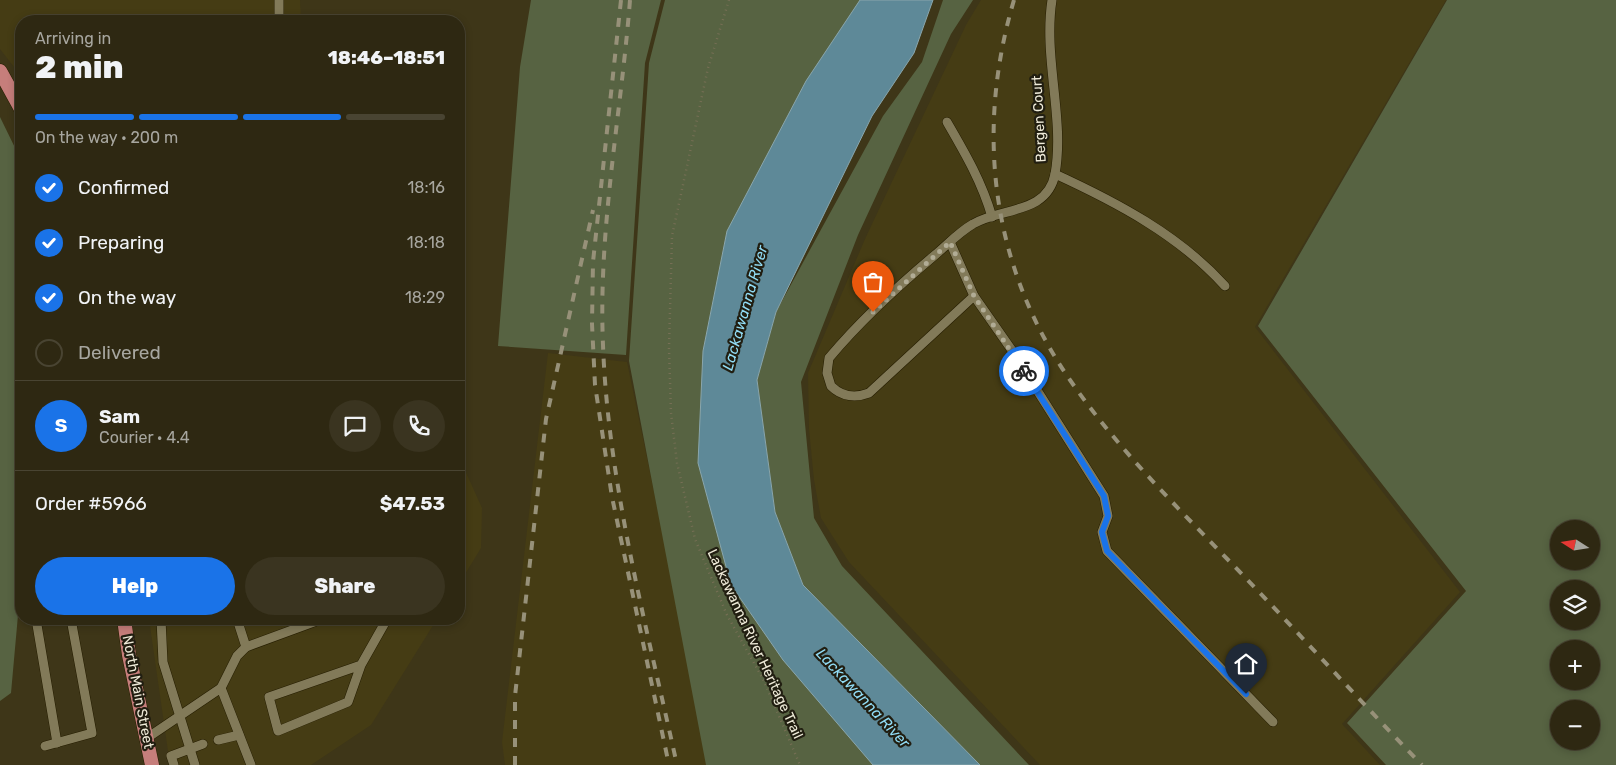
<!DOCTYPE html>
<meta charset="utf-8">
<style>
:root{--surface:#2e2812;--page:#3a3420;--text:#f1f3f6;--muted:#a7a69f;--line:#494432;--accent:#1a73e8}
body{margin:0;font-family:Rubik,sans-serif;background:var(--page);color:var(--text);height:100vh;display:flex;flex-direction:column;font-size:19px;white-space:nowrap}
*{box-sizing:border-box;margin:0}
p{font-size:16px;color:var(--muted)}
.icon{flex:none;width:28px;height:28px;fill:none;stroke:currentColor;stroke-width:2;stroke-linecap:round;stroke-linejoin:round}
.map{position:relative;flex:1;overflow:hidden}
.details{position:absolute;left:15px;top:15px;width:450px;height:610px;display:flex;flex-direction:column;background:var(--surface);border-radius:20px;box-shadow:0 2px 8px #0003,0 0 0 1px var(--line)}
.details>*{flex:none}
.needle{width:32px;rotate:282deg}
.buttons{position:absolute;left:1550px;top:520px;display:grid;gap:10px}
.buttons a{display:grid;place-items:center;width:50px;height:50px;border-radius:50%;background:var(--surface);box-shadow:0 2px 8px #0003,0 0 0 1px var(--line);font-size:25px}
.pin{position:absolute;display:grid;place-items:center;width:42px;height:42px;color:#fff;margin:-51px -21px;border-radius:50% 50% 50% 0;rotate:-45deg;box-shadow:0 0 5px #0007}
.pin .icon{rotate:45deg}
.courier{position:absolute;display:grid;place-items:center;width:50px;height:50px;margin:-25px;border:4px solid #1a73e8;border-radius:50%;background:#fff;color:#222;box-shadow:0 1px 6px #0007}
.summary em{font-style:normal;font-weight:800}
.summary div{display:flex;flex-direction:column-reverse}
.summary{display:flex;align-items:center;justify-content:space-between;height:85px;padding:0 20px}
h1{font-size:32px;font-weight:800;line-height:38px}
.bar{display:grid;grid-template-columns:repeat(4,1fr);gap:8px 5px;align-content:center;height:60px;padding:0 20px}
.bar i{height:6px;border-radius:4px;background:var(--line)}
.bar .on{background:var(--accent)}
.bar p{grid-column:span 4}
.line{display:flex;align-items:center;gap:12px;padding:0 20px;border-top:1px solid var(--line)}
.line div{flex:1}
.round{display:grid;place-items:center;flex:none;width:52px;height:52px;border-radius:26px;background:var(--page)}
ol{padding:0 20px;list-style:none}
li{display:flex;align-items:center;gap:15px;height:55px}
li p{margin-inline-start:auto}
li .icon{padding:5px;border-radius:50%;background:var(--accent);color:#fff;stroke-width:4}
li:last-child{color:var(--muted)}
li i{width:28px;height:28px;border:2px solid var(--line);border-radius:50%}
.button{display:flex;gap:10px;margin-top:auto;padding:10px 20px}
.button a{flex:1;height:58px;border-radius:30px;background:var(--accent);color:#fff;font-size:20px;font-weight:800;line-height:58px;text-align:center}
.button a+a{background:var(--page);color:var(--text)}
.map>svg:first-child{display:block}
.built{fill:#453c14}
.forest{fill:#576342;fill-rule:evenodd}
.water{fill:#5e8998;stroke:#8aa6ac}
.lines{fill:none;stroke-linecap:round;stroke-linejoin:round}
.service-casing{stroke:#251d00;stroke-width:10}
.primary-casing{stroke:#251d00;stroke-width:15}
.path{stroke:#766f55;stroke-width:2.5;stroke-dasharray:1 4;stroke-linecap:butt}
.service{stroke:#827a59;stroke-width:9}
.primary{stroke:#c67e7b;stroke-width:14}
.rail{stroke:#979179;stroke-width:4;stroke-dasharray:9 9;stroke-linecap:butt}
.done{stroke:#b1ac95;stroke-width:5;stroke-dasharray:0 9}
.route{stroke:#1a73e8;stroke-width:6}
.labels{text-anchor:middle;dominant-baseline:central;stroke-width:4.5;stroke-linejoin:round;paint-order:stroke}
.street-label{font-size:14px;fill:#efebd9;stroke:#211e11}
.water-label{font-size:15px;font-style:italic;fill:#91dcf5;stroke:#211e11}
</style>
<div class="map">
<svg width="1616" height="765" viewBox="0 0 1616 765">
<rect width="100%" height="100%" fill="#3e3618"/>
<g class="built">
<polygon points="0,0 300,0 301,21 21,21 21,76 0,49"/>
<polygon points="981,0 1446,0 1255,327 1460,592 1342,724 1380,765 1040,765 849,562 821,518 814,480 809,429 808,373 865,239 966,25"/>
<polygon points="548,353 627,362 711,765 505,765 502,742"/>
<polygon points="459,457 482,508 481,548 459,584"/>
<polygon points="149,619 437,619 371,725 311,765 170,765"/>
</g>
<g class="forest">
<polygon points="531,0 661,0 645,63 626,355 498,346 520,67"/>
<polygon points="665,0 882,0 764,176 744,489 899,765 706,765 629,361 649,63"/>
<polygon points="943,0 973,0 951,34 858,235 801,382 814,518 842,566 1029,765 980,765 803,585 775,512 757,380 776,312 883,116 922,62"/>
<path d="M1447 0H1616V765H1386L1347 723 1466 591 1258 326ZM1559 529H1591V561H1559ZM1559 589H1591V621H1559ZM1559 649H1591V681H1559ZM1559 709H1591V741H1559Z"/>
<polygon points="0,117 21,160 21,607 18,615 11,693 0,701"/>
</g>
<polygon class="water" points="860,0 933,0 914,53 872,116 776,312 757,380 775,512 803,585 980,765 873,765 783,660 731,585 698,463 703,351 727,231 806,81"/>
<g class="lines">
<defs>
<g id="service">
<polyline points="279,0 279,21"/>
<path d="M947 122C965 153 982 182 992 217"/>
<path d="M1055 174C1116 202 1179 235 1225 286"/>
<polyline points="950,242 974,296 1011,349 1104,496 1108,516 1102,532 1107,551 1273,722"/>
<path d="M974 296 869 393C856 398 842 397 831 386L827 373 829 358C860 321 898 286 935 255 947 245 959 232 973 224 1001 207 1047 215 1055 174 1065 119 1043 58 1052 0"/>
<polyline points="36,619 57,743"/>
<polyline points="161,619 163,662 195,765"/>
<polyline points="237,619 246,647"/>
<polyline points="361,665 348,702 278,731 269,697 361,665 387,619"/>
<polyline points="221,688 237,656 246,647 322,619"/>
<polyline points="147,738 221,688 251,765"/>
<polyline points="218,740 239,735"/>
<polyline points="45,746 92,733 71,619"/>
<polyline points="174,765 171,756 203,744"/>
</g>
<g id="primary">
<polyline points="0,71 21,109"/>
<polyline points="124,619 129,655 152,765"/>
</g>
</defs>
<use href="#service" class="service-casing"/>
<use href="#primary" class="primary-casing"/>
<polyline class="path" points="729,0 708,68 672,236 669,348 671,413 677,463 695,539 727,615 764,681 800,765"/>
<use href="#service" class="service"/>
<use href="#primary" class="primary"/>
<g class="rail">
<polyline points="621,0 593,262 592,324 595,385 612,497 669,765"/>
<path d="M630 0C621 115 598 229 603 345 608 484 647 628 677 765"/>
<path d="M1014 0C975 131 991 266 1070 380 1117 448 1177 507 1235 567 1298 632 1359 700 1422 765"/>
<polyline points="515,765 515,696 546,419 593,210"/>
</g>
</g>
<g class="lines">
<polyline class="done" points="873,312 950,242 974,296 1024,371"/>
<polyline class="route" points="1024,371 1104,496 1108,516 1102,532 1107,551 1246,694"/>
</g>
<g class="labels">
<g class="street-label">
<text transform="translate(1039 119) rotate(-93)">Bergen Court</text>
<text transform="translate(755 644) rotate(65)">Lackawanna River Heritage Trail</text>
<text transform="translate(138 692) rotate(79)">North Main Street</text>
</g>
<g class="water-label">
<text transform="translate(745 308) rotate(-74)">Lackawanna River</text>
<text transform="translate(863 698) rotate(47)">Lackawanna River</text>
</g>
</g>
</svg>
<div class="buttons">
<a><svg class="needle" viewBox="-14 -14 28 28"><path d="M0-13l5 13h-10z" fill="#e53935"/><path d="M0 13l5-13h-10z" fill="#a7a69f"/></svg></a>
<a><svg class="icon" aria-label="layers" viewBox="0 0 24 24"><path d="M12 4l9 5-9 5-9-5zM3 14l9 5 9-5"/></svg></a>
<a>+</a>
<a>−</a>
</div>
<div class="pin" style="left:873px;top:312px;background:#ea580c"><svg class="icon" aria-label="bag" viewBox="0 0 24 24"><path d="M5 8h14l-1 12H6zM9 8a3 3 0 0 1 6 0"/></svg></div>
<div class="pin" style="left:1246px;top:694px;background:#1f2937"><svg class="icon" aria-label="home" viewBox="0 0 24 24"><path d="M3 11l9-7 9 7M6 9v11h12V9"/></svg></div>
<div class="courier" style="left:1024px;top:371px"><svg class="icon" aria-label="bike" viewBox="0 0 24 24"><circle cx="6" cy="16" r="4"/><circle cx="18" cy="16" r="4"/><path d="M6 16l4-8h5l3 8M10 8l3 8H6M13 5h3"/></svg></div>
<section class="details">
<div class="summary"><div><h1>2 min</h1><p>Arriving in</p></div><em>18:46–18:51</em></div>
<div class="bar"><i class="on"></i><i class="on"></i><i class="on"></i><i></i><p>On the way · 200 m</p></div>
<ol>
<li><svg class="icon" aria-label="check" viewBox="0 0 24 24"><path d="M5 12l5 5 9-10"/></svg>Confirmed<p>18:16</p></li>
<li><svg class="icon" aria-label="check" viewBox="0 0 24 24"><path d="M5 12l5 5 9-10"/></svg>Preparing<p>18:18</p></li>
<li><svg class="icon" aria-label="check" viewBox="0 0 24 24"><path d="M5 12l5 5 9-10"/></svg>On the way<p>18:29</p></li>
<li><i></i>Delivered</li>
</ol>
<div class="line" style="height:90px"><b class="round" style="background:var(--accent);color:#fff">S</b><div><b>Sam</b><p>Courier · 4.4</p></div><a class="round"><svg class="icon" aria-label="chat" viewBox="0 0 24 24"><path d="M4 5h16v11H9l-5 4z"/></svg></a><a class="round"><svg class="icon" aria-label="phone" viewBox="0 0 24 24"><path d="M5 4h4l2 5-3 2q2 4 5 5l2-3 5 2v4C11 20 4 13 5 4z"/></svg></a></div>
<div class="line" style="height:65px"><div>Order #5966</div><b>$47.53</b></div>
<div class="button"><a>Help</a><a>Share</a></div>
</section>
</div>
